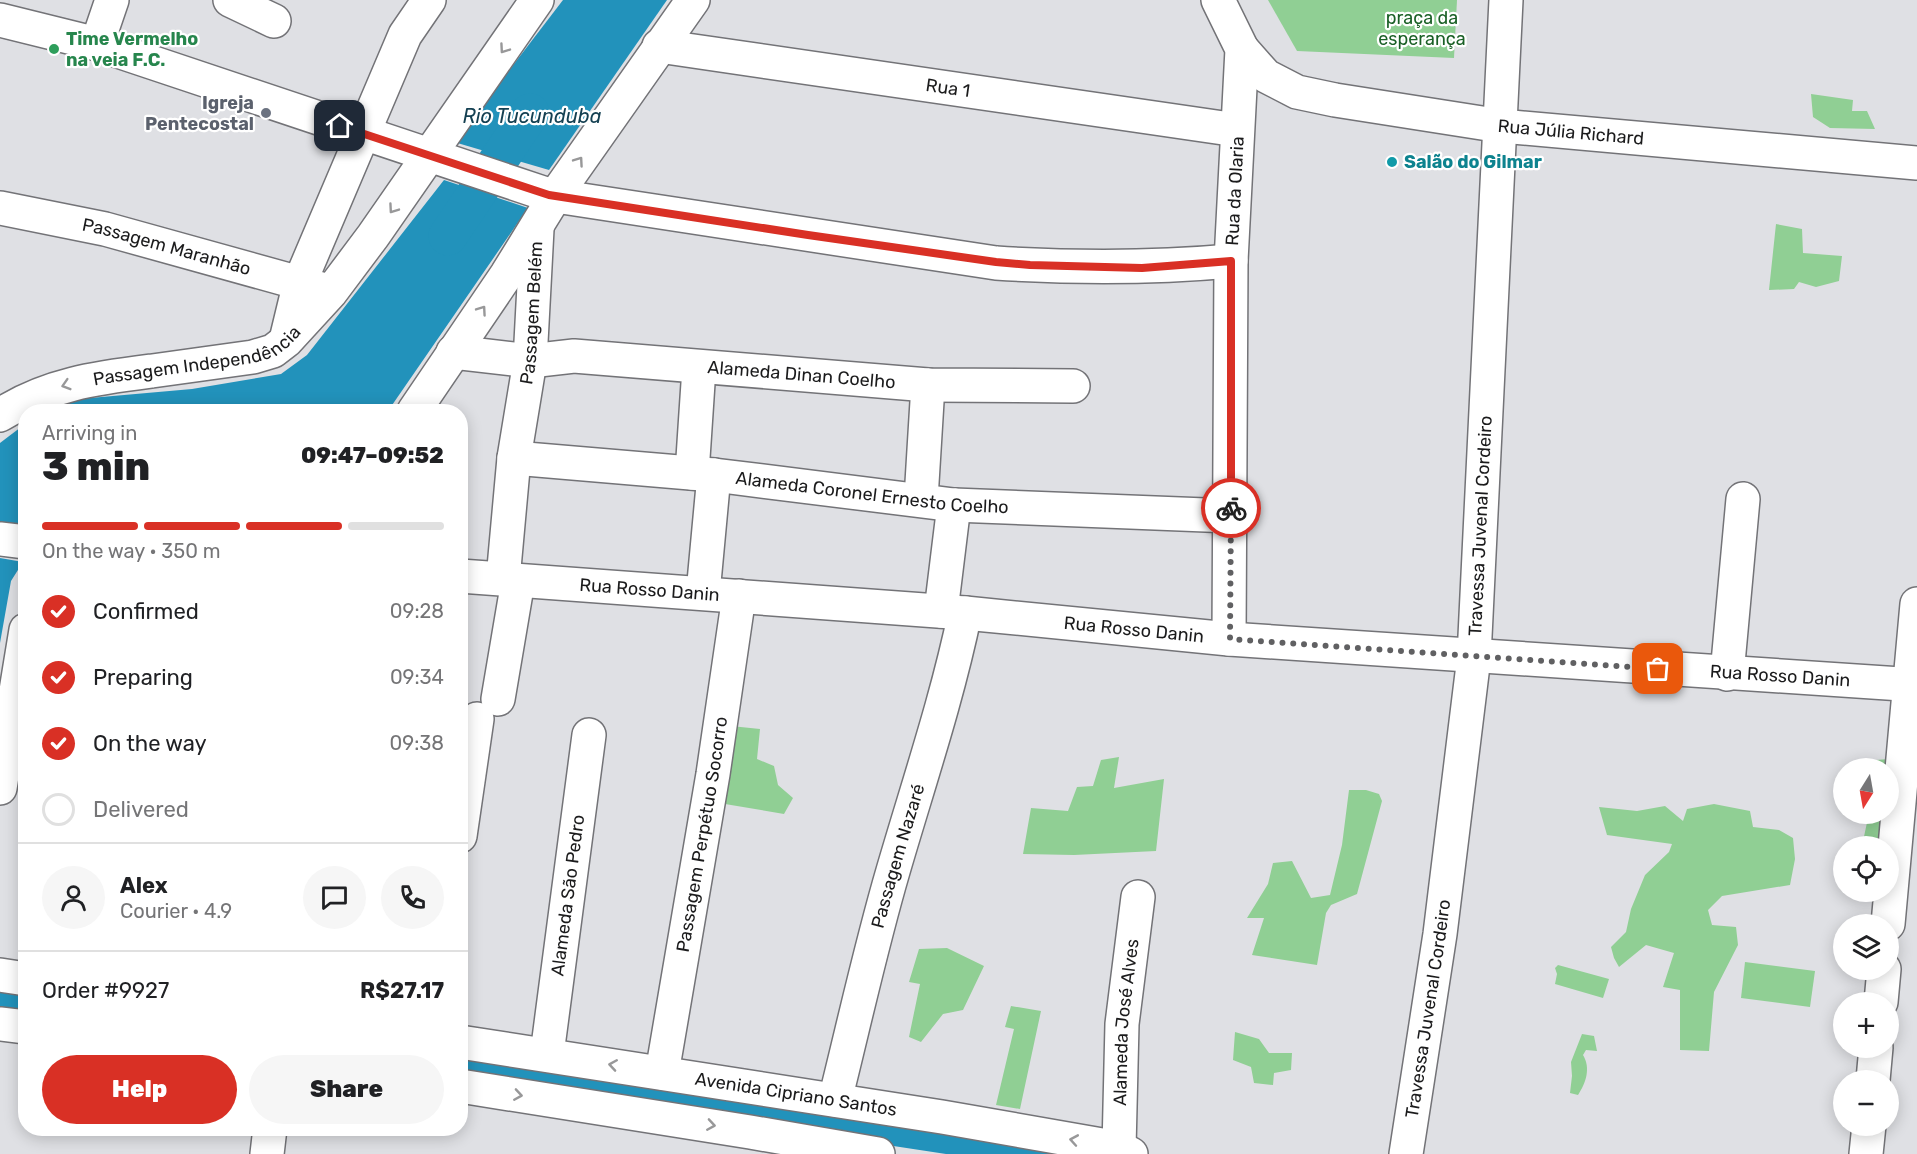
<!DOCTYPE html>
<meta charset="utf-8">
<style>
:root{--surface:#fff;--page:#f6f6f6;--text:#202124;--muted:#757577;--line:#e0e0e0;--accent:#d93025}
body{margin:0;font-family:Rubik,sans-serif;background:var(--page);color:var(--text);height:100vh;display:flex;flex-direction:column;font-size:22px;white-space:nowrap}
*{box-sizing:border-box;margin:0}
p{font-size:20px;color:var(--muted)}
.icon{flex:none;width:33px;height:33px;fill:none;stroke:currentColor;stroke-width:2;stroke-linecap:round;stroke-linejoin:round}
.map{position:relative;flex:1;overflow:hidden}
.sheet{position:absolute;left:18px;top:404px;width:450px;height:732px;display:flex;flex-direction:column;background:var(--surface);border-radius:24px;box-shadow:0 3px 15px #0003}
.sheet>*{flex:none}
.needle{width:39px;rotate:191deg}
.controls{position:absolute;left:1833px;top:758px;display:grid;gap:12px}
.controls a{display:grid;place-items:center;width:66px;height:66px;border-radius:50%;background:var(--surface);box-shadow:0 3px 15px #0003;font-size:30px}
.pin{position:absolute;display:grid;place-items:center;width:51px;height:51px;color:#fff;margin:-26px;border-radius:12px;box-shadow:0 3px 9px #0006}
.courier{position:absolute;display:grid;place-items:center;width:60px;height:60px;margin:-30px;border:4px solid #d93025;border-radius:50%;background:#fff;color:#222;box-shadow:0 2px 8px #0007}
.overview em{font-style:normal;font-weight:800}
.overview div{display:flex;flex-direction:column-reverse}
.overview{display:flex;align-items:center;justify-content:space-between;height:102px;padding:0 24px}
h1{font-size:39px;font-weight:800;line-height:45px}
.bar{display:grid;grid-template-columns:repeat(4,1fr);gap:9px 6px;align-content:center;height:72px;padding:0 24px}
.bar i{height:8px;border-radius:4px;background:var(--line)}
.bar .on{background:var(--accent)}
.bar p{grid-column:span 4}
.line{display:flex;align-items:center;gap:15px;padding:0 24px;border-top:2px solid var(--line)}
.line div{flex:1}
.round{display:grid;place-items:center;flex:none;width:63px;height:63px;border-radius:32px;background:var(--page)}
ol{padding:0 24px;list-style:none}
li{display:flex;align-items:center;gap:18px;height:66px}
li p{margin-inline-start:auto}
li .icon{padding:6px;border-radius:50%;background:var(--accent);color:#fff;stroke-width:4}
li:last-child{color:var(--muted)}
li i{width:33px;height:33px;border:3px solid var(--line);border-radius:50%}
.primary-button{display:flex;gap:12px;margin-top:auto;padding:12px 24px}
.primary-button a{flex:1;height:69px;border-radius:36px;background:var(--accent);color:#fff;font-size:24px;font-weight:800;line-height:69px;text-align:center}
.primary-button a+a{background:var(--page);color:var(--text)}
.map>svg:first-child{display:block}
.green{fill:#90cf94}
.water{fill:#2292bb}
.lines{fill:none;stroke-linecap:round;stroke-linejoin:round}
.river{stroke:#2292bb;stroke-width:39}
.minor-casing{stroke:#737377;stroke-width:36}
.minor{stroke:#fff;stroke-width:33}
.oneway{stroke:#989899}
.done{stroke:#606062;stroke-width:6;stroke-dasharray:0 10.8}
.route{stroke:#d93025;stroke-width:8}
.leisure-dot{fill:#2e9e5b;stroke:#fff;stroke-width:2}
.worship-dot{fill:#6b7280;stroke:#fff;stroke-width:2}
.culture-dot{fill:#0f9aa8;stroke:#fff;stroke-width:2}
.labels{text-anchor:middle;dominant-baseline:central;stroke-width:4.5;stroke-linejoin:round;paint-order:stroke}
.park-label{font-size:18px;fill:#1a6026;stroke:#fff}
.leisure-label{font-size:18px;font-weight:bold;fill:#27864d;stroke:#fff;text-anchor:start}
.street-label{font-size:18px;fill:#1b1b1c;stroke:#fff}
.worship-label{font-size:18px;font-weight:bold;fill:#5b616d;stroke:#fff;text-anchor:end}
.culture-label{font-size:18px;font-weight:bold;fill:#0d838f;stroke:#fff;text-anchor:start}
.water-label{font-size:20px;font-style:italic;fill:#144052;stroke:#fff}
</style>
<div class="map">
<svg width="1917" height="1154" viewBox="0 0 1917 1154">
<rect width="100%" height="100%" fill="#dfe0e4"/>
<g class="green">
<polygon points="1268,0 1457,0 1454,58 1297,51"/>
<polygon points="1811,94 1853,100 1852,111 1867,111 1875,129 1830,128 1813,117"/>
<polygon points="1776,224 1802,229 1803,253 1842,256 1839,281 1816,287 1799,282 1794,289 1769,290"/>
<polygon points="731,726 760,729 757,759 774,766 778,785 793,798 784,814 719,803"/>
<polygon points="1119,757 1114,788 1164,779 1156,851 1074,855 1023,854 1031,808 1068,811 1077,787 1093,786 1101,760"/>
<polygon points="1889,759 1899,765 1885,846 1862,846 1869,813 1888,813 1888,768 1875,768 1876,760"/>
<polygon points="1349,790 1366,790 1379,794 1382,801 1357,894 1331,905 1326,913 1317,965 1252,955 1264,918 1247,918 1268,884 1273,863 1292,861 1311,898 1330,895 1342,845"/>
<polygon points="1714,804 1750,811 1753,827 1779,830 1793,838 1795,859 1790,885 1722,896 1708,910 1712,925 1736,927 1738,945 1714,992 1709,1051 1680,1050 1680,990 1663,987 1674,953 1646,945 1619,967 1614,958 1611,947 1626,932 1631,909 1645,875 1669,852 1672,844 1607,835 1599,807 1637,811 1665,806 1683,821 1687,809"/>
<polygon points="947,948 984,966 963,1010 943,1014 921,1042 909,1037 920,984 909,982 919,949"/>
<polygon points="1745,962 1815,971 1810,1007 1741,998"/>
<polygon points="1558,965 1609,979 1603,998 1555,984 1557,974 1555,968"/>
<polygon points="1011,1006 1041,1011 1020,1109 996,1105 1014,1029 1005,1027"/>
<polygon points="1235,1032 1259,1039 1269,1053 1292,1053 1291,1070 1274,1073 1273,1085 1254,1083 1251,1067 1233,1060"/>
<path d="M1582 1034 1594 1036 1597 1051 1586 1050 1583 1055C1591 1068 1586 1083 1578 1095L1570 1093 1572 1076 1571 1062Z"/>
</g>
<g class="water">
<polygon points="563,0 667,0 549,170 454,142"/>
<polygon points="444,180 528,208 388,411 50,411 79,399 192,389 281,374 307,355"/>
<polygon points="25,424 25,525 0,522 0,443"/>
<polygon points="0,558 23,562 11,581 0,643"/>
<polygon points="0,987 25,991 25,1013 0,1009"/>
<polygon points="460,1057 1100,1154 946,1154 461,1080"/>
</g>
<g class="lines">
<polyline class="river" points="448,236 530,113"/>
<defs>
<g id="minor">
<polyline points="230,0 274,21"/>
<polyline points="1218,0 1242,49 1231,261 1229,639"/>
<path d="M0 20 97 44 549 195 996 263C1075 268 1153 268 1231 261"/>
<polyline points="97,44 112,0"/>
<path id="s1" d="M659 46 1237 130"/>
<path id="s2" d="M1242 49 1266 76 1297 92 1335 100 1501 126 1917 163"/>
<path id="s3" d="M0 208 105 229 321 289"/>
<polyline points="286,340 300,282 405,35 429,0"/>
<path id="s4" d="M453 352 530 361 574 356 928 385 1073 386"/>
<polyline points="414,411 507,274 555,196 693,0"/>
<path id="s5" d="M0 415C48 384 97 378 152 371 186 366 219 362 253 357L273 351 286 341 331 292 373 236 537 0"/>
<path id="s6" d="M514 458 714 475 954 505 1231 516"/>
<polyline points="692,473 699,368"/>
<polyline points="921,499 928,385"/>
<polyline points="0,539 26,542"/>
<path id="s7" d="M460 576 965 613 1229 639 1917 685"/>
<path id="s8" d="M503 579 514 458 530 361 537 229"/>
<polyline points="703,593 714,475"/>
<polyline points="941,611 954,505"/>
<polyline points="1727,674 1743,499"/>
<polyline points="498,699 518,581"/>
<polyline points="0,788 26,630"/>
<polyline points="460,836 477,719"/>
<polyline points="1888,924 1917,604"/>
<polyline points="0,975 26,979"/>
<polyline points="1881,1002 1884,969"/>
<polyline points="0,1024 26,1027"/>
<path id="s9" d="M460 1042 942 1117 1119 1148 1131 1154"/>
<path id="s10" d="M547 1054 589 735"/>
<path id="s11" d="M662 1073 713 774 739 596"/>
<polyline points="1873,1080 1876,1047"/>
<polyline points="460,1086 750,1132 878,1154"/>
<path id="s12" d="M835 1100C854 1024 871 946 893 871 918 785 947 700 965 613"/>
<path id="s13" d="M1119 1148 1122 1024 1138 897"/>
<polyline points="267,1154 270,1128"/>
<path id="s14" d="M1406 1154 1440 934 1474 657 1506 0"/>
<polyline points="1866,1154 1869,1125"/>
</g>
</defs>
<use href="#minor" class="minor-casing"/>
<use href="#minor" class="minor"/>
</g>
<defs><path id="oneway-chevron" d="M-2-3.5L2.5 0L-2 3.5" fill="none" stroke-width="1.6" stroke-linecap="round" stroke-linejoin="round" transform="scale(1.5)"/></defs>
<g class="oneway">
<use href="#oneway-chevron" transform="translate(504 49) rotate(125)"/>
<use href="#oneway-chevron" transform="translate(579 161) rotate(-55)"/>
<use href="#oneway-chevron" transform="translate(393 209) rotate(125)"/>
<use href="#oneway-chevron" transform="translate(482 310) rotate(-55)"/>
<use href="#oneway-chevron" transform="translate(66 385) rotate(163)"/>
<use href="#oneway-chevron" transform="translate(613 1065) rotate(-171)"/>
<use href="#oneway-chevron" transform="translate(518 1095) rotate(9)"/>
<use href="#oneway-chevron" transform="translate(711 1125) rotate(9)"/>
<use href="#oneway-chevron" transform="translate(1074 1140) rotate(-170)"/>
</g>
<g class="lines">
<polyline class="done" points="1231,508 1230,639 1658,669"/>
<polyline class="route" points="340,126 549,195 808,235 996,262 1030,265 1142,268 1231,261 1231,508"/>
</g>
<circle class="leisure-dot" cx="54" cy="49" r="6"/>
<circle class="worship-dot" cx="266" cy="113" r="6"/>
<circle class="culture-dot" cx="1392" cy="162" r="6"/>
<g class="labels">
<g class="park-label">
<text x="1422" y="18">praça da<tspan x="1422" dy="21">esperança</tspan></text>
</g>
<g class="leisure-label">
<text x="66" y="39">Time Vermelho<tspan x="66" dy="21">na veia F.C.</tspan></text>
</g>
<g class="street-label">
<text stroke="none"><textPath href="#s1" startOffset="292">Rua 1</textPath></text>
<text stroke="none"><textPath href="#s2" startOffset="348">Rua Júlia Richard</textPath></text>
<text transform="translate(1235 191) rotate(-87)">Rua da Olaria</text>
<text stroke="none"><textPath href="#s3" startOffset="171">Passagem Maranhão</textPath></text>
<text stroke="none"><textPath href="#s8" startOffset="268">Passagem Belém</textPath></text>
<text stroke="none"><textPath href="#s5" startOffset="208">Passagem Independência</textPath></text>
<text stroke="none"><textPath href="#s4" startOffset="350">Alameda Dinan Coelho</textPath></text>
<text stroke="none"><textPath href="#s6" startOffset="360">Alameda Coronel Ernesto Coelho</textPath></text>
<text stroke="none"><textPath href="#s14" startOffset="633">Travessa Juvenal Cordeiro</textPath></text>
<text stroke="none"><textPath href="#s7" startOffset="190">Rua Rosso Danin</textPath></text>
<text stroke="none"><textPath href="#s7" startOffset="676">Rua Rosso Danin</textPath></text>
<text stroke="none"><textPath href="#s7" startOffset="1324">Rua Rosso Danin</textPath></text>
<text stroke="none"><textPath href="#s11" startOffset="242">Passagem Perpétuo Socorro</textPath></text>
<text stroke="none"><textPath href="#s12" startOffset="252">Passagem Nazaré</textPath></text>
<text stroke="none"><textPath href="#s10" startOffset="160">Alameda São Pedro</textPath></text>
<text stroke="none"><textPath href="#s14" startOffset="147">Travessa Juvenal Cordeiro</textPath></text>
<text stroke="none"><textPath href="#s13" startOffset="126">Alameda José Alves</textPath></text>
<text stroke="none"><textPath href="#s9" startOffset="340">Avenida Cipriano Santos</textPath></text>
</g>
<g class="worship-label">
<text x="254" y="103">Igreja<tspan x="254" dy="21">Pentecostal</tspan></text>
</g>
<g class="culture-label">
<text x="1404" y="162">Salão do Gilmar</text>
</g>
<g class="water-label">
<text x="532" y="116">Rio Tucunduba</text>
</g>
</g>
</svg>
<div class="controls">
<a><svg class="needle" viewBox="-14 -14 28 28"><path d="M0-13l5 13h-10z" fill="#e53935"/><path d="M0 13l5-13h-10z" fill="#757577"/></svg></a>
<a><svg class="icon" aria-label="locate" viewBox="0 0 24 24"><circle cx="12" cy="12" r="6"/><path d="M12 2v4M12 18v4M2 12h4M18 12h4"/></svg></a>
<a><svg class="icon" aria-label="layers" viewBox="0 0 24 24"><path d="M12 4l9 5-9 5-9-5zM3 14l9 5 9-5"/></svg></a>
<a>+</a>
<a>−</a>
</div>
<div class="pin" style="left:1658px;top:669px;background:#ea580c"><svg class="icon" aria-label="bag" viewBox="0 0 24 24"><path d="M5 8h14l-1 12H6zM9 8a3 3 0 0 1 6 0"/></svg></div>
<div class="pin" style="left:340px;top:126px;background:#1f2937"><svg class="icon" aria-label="home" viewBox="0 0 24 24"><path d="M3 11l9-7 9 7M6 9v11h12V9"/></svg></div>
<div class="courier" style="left:1231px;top:508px"><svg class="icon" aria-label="bike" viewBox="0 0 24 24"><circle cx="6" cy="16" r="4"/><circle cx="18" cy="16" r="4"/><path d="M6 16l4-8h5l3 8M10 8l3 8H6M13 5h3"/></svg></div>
<section class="sheet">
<div class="overview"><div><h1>3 min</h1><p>Arriving in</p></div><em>09:47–09:52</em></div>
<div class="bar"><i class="on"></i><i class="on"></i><i class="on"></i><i></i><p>On the way · 350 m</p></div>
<ol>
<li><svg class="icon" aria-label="check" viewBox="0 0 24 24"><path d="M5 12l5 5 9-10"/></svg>Confirmed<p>09:28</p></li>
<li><svg class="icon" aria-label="check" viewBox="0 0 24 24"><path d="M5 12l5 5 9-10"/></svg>Preparing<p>09:34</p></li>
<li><svg class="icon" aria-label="check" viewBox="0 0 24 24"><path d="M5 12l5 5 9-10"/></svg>On the way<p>09:38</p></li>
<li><i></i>Delivered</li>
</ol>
<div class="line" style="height:108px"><a class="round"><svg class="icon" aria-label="person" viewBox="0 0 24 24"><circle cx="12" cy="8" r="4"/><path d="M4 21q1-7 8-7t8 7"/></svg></a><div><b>Alex</b><p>Courier · 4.9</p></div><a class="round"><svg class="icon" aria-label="chat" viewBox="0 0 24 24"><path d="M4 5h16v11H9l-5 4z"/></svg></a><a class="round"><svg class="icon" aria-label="phone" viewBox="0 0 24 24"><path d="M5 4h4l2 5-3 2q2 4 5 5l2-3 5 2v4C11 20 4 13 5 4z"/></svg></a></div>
<div class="line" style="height:78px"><div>Order #9927</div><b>R$27.17</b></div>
<div class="primary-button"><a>Help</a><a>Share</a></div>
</section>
</div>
